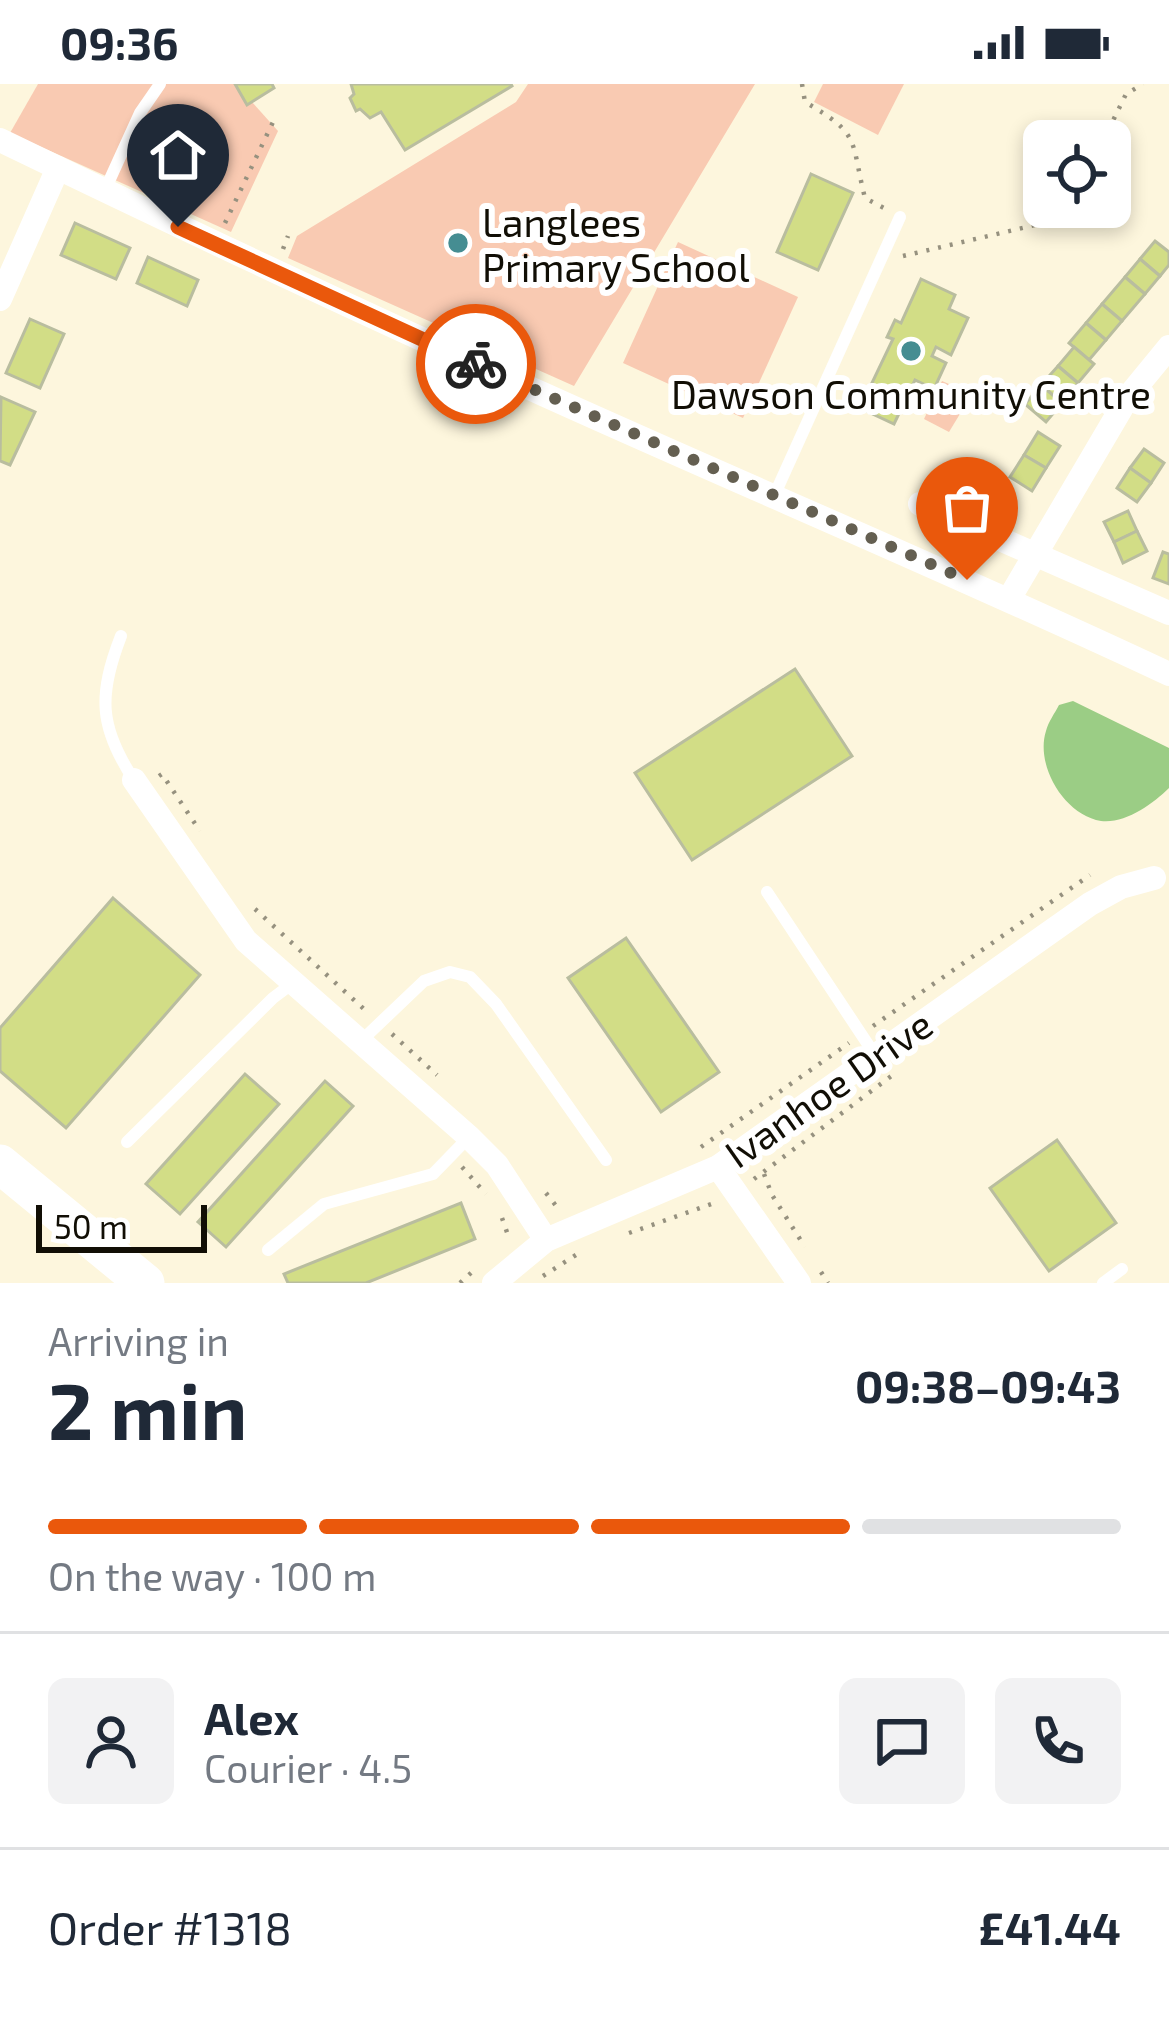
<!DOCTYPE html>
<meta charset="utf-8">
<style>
:root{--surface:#fff;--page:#f2f2f3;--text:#1f2937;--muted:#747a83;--line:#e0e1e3;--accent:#ea580c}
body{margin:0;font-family:"Exo 2",sans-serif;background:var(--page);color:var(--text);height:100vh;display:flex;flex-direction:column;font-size:45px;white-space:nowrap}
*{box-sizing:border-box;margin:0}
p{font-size:39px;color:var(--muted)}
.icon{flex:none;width:66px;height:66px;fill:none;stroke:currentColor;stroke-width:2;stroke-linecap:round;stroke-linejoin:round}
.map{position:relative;height:1199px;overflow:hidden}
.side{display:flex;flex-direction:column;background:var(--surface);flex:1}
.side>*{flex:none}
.tools{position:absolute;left:1023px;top:36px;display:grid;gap:24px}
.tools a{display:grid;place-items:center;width:108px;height:108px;border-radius:18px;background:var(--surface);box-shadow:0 6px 18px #0003;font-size:60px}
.scale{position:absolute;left:36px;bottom:30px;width:171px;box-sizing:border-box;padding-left:12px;border:6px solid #110e05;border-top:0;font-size:33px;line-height:42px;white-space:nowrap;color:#110e05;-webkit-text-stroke:9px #fff;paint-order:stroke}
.pin{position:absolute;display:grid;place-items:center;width:102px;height:102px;color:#fff;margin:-123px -51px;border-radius:50% 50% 50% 0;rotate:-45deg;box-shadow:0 0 12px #0007}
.pin .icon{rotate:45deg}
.courier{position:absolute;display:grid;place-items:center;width:120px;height:120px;margin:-60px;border:9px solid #ea580c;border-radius:50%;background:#fff;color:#222;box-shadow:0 3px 15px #0007}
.head em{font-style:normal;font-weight:700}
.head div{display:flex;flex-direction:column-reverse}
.head{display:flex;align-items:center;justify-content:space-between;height:204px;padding:0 48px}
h1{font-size:78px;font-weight:700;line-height:90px}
.bar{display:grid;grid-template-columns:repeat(4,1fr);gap:18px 12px;align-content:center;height:144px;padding:0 48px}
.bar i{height:15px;border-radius:9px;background:var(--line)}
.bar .on{background:var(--accent)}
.bar p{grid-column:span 4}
.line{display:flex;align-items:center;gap:30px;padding:0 48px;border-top:3px solid var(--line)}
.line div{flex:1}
.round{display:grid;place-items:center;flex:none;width:126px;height:126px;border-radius:18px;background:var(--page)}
.status{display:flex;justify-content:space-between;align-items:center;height:84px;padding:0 60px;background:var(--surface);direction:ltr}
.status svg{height:33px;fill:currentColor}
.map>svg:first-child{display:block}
.green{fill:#f9cab2}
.water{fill:#9bcd85}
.building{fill:#d2dd86;stroke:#b9bd9f;stroke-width:3}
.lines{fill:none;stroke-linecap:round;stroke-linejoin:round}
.path{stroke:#96917f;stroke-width:4.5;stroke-dasharray:3 9;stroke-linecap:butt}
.lane{stroke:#fff;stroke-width:12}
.street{stroke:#fff;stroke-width:24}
.primary{stroke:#fff;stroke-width:39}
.done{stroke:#645f51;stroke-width:12;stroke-dasharray:0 21.6}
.route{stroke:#ea580c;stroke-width:15}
.poi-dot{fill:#458d92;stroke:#fff;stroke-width:4.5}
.labels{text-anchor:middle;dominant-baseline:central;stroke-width:12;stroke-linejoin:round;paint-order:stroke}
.poi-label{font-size:39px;fill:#110e05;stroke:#fff;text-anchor:start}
.street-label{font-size:39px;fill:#110e05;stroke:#fff}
</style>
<div class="status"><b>09:36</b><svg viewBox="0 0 49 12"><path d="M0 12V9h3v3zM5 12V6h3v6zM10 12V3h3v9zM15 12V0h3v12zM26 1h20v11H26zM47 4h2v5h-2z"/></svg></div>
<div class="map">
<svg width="1169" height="1199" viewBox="0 0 1169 1199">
<rect width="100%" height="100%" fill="#fdf6dd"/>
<g class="green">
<polygon points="38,0 236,0 278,47 231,148 10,49"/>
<polygon points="528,0 755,0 574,302 288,174 297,152 516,18"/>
<polygon points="823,0 904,0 878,51 814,18"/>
<polygon points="678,158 798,213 743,334 623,279"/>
<polygon points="942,297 972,310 949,348 924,335"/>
</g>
<path class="water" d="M1073 617 1169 664V704C1153 720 1125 740 1101 737 1064 731 1035 681 1046 647 1048 638 1055 629 1059 621Z"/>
<g class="building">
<polygon points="235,0 272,0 274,4 247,21"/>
<polygon points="351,0 511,0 512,2 405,66 381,28 370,34 360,25 356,27 350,14 354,10"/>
<polygon points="811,90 853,109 818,186 777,168"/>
<polygon points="75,139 130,164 116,195 61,171"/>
<polygon points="1155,157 1169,168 1169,181 1160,192 1140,175"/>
<polygon points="148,173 198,196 187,222 137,199"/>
<polygon points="1140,175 1160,192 1145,210 1125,193"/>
<polygon points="1125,193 1145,210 1122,237 1102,220"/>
<polygon points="921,195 955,211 949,225 968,234 951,271 936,263 932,272 946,279 934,305 915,296 894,340 860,324 893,255 887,253 895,236 901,239"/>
<polygon points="1102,220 1122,237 1106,256 1086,239"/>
<polygon points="30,235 64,250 40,304 6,289"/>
<polygon points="1086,239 1106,256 1089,276 1069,259"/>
<polygon points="1074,263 1094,280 1078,299 1058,282"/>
<polygon points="1058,282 1078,299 1062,319 1041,301"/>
<polygon points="1041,301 1062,319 1046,338 1025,320"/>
<polygon points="1,313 35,328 10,381 0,377"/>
<polygon points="1038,348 1060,362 1046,384 1024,371"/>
<polygon points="1144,365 1164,379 1151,399 1130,384"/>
<polygon points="1024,371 1046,384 1032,407 1010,393"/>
<polygon points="954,377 978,388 966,414 942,403"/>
<polygon points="1130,384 1151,399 1137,418 1117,404"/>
<polygon points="978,388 1002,400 990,426 966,414"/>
<polygon points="1128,427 1137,447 1114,458 1104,438"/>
<polygon points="1137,447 1147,467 1123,479 1114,458"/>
<polygon points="1163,468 1169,470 1169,500 1153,494"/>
<polygon points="795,585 852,672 692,776 635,689"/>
<polygon points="113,814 200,891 66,1044 0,987 0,944"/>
<polygon points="626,854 719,988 661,1028 568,894"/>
<polygon points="245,990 279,1020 180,1130 146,1100"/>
<polygon points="325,997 353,1022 226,1163 198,1138"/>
<polygon points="1057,1056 1116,1139 1049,1187 990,1104"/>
<polygon points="461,1119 475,1155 366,1199 288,1199 284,1190"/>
</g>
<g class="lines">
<g class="path">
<path d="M802 0 805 18C862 51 850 55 865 114L884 124"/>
<polyline points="1103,57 1126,10 1143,0"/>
<polyline points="225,139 273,38"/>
<polyline points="283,165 288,152"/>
<polyline points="903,172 1065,134 1071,123"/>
<polyline points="159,692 162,690 200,747"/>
<polyline points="255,825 366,927"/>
<polyline points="873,942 1090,791"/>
<polyline points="392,950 437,991"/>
<polyline points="701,1063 849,959"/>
<polyline points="462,1083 486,1110"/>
<polyline points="764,1090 772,1111 805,1163"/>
<polyline points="754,1095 898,987"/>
<polyline points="546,1109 557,1123"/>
<polyline points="502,1134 509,1154"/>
<polyline points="629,1149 714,1119"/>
<polyline points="821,1188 828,1199"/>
<polyline points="543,1192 579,1169"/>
<polyline points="460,1199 473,1187"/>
</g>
<g class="lane">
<polyline points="105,106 140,29 160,0"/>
<polyline points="774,412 900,133"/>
<path d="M121 552C98 611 99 643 134 696"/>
<polyline points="767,808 875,971"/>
<polyline points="361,957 424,897 450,888 470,893 496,920 606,1076"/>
<polyline points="127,1058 273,914 293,899"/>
<polyline points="268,1166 324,1120 433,1090 469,1053"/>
<polyline points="1103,1199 1122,1185"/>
</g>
<g class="street">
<path d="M0 56C180 143 362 229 545 311 753 405 963 493 1169 590"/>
<polyline points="0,215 58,84"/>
<polyline points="920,420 1169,529"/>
<polyline points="1009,515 1128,313 1169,263"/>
<polyline points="134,696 246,857 469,1053 497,1081 546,1156"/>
<polyline points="718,1083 799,1199"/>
<polyline points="494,1199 546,1156 718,1083 1090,820 1121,803 1154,794"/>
</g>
<polyline class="primary" points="0,1080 145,1199"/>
</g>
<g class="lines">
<polyline class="done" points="476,280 967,496"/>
<polyline class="route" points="178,143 476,280"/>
</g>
<g class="poi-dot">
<circle cx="458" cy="159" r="12"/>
<circle cx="911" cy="267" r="12"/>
</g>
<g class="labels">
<g class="poi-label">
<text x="482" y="137">Langlees<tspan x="482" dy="45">Primary School</tspan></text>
<text x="911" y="309" text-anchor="middle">Dawson Community Centre</text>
</g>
<g class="street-label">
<text transform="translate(828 1004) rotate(-35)">Ivanhoe Drive</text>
</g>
</g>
</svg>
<div class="tools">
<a><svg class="icon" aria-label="locate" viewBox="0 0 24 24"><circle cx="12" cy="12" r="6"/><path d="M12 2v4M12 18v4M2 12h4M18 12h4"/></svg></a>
</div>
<div class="scale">50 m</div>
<div class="pin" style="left:967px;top:496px;background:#ea580c"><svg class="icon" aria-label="bag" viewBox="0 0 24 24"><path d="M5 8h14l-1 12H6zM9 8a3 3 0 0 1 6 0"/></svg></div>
<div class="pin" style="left:178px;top:143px;background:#1f2937"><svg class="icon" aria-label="home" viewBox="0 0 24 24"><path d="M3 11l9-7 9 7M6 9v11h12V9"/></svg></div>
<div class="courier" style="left:476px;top:280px"><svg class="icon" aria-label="bike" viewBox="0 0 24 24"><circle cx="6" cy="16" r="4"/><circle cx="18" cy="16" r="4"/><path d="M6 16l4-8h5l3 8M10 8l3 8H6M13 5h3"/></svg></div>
</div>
<section class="side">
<div class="head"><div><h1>2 min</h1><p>Arriving in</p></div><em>09:38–09:43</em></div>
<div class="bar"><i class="on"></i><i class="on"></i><i class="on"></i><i></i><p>On the way · 100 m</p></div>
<div class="line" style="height:216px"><a class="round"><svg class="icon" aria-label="person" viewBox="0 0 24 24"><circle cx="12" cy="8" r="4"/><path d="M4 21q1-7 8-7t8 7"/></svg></a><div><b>Alex</b><p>Courier · 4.5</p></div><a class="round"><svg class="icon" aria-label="chat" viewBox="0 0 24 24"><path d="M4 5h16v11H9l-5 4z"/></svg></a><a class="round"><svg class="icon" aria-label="phone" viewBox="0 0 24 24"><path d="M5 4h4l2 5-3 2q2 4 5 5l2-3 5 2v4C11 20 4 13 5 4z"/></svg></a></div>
<div class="line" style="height:156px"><div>Order #1318</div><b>£41.44</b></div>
</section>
